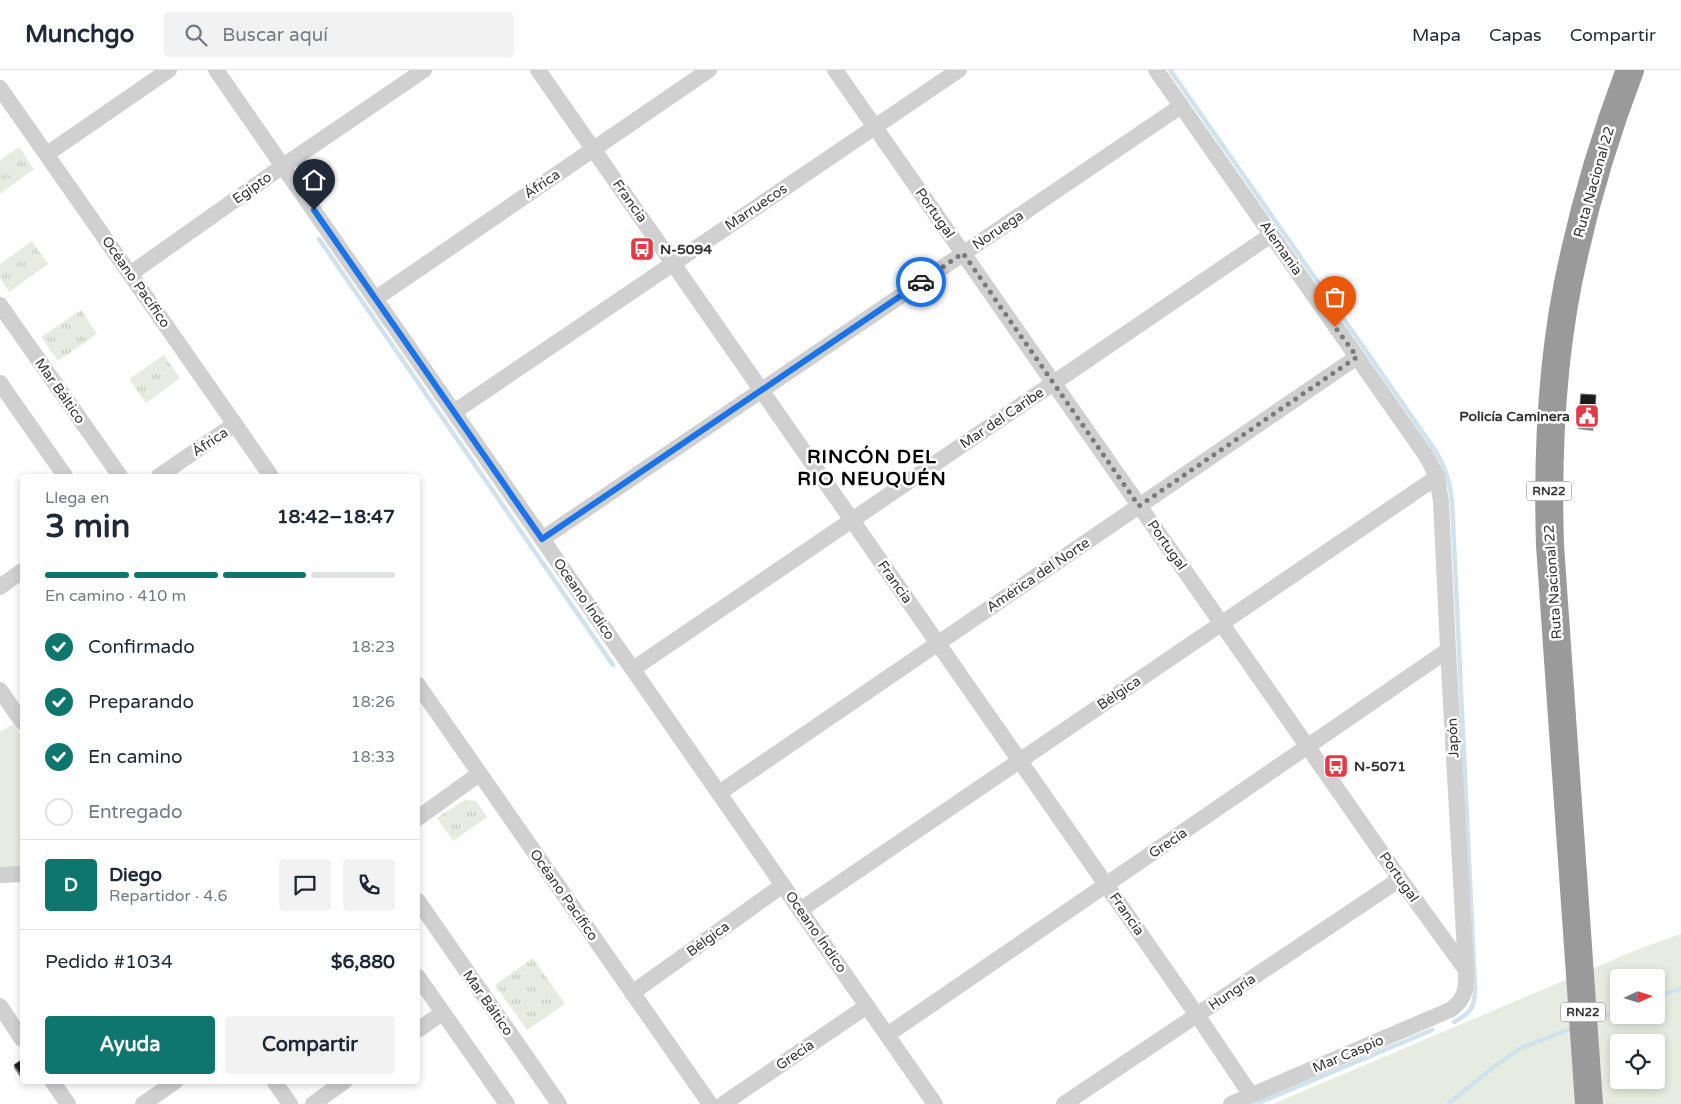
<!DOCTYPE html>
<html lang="es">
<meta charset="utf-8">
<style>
:root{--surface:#fff;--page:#f2f2f3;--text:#1f2937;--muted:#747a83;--line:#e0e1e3;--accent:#0f766e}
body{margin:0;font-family:"Varela Round",sans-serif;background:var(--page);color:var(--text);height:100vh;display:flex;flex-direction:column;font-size:19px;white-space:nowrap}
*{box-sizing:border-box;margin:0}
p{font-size:16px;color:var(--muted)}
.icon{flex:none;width:28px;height:28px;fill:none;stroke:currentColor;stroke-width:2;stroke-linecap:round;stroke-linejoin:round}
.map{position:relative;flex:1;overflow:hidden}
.sheet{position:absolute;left:20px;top:404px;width:400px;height:610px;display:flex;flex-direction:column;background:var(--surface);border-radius:5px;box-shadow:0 2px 8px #0003}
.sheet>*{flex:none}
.needle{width:32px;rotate:86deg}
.buttons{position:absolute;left:1610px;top:899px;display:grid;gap:10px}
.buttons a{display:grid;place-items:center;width:55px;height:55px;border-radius:5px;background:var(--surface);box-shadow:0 2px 8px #0003;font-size:25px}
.pin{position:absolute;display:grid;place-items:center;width:42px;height:42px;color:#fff;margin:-51px -21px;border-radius:50% 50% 50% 0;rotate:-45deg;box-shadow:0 0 5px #0007}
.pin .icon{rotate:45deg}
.courier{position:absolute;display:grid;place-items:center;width:50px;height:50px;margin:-25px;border:4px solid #1a73e8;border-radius:50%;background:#fff;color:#222;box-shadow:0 1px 6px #0007}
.headline em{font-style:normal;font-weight:700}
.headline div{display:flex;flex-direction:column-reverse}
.headline{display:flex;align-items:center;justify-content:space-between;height:85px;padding:0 25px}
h1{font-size:32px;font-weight:700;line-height:38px}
.bar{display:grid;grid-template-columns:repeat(4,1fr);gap:8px 5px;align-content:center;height:60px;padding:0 25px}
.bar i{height:6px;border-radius:4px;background:var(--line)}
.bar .selected{background:var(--accent)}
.bar p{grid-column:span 4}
.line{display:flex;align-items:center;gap:12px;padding:0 25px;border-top:1px solid var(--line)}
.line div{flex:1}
.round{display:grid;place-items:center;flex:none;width:52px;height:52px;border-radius:5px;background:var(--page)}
ol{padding:0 25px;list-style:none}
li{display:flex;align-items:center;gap:15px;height:55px}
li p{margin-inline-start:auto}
li .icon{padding:5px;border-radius:50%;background:var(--accent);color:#fff;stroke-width:4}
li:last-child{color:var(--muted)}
li i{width:28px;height:28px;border:2px solid var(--line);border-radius:50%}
.primary-button{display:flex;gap:10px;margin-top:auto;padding:10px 25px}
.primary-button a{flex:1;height:58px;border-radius:5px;background:var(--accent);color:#fff;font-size:20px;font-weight:700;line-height:58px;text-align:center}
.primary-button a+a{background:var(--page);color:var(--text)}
header{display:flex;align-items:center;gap:30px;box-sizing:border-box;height:70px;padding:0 25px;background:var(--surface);border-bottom:1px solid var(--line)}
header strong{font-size:24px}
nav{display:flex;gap:28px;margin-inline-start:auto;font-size:18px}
.search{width:350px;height:45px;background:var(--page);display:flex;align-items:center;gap:12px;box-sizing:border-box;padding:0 18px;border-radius:5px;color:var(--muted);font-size:19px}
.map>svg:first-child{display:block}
.grass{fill:url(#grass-tufts)}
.park{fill:#e6ecdf;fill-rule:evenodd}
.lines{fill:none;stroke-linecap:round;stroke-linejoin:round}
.stream{stroke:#cfe2ee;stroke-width:4.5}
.street{stroke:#d0d0d0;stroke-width:16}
.highway{stroke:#9a9a9a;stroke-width:28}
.wall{fill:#8c8c8c}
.shaded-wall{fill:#5f5f5f}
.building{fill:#1a1a1a;stroke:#5f5f5f}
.done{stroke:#7a7a7a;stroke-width:5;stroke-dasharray:0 9}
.route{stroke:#1a73e8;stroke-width:6}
.labels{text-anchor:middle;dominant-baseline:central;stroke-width:5;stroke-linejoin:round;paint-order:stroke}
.shield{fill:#fff;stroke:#707070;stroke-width:1}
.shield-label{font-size:12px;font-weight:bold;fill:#333}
.street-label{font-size:14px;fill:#333;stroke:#fff}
.poi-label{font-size:14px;font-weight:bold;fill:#333;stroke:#fff;text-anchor:start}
.district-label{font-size:19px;font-weight:bold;letter-spacing:1px;fill:#000;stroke:#fff}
</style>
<header>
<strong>Munchgo</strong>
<div class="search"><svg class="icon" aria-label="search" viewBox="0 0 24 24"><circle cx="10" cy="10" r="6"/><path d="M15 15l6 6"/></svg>Buscar aquí</div>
<nav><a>Mapa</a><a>Capas</a><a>Compartir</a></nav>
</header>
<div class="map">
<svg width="1681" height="1034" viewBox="0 0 1681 1034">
<defs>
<pattern id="grass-tufts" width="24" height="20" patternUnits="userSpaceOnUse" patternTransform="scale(1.25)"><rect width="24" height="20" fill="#e6ecdf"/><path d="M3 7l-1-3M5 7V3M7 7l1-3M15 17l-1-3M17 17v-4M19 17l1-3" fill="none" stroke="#c6cbc0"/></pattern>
</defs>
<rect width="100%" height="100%" fill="#fff"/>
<g class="grass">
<polygon points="19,77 34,99 0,124 0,90"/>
<polygon points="32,171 48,194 9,222 0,208 0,194"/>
<polygon points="81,240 97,264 58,291 41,267"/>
<polygon points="164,285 180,308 146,333 129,309"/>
<polygon points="465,730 476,731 487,747 453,771 437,748"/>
<polygon points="533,888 565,934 527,960 495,915"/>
</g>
<g class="park">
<polygon points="13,654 22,667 22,800 0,800 0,662"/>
<path d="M1681 864V1034H1273L1641 878ZM1619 908H1656V945H1619ZM1619 972H1656V1010H1619Z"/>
</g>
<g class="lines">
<g class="stream">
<path d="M1170 0 1435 380C1445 396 1450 411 1452 431L1475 918C1475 938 1471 943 1454 952"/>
<polyline points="319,169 613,595"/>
<polyline points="1656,927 1681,918"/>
<polyline points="1592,951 1619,941"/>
<polyline points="1256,1034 1432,960"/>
<polyline points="1448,1034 1495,996 1519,979 1575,957"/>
</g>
<g class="street">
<polyline points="216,0 935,1034"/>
<polyline points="538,0 1197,945 1251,1025"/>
<polyline points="835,0 1400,809 1466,900"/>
<path d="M1156 0 1427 387 1437 407 1441 431 1448 580 1466 900C1467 918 1465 930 1450 940L1231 1034"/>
<polyline points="0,18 271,406"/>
<polyline points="47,84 169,0"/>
<polyline points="130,204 283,96 424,0"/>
<polyline points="375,229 709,0"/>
<polyline points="0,235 120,406"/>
<polyline points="0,313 65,406"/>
<polyline points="454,342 959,0"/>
<polyline points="159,406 235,354"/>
<polyline points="542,469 1181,36"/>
<polyline points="0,517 22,501"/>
<polyline points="633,599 1271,165"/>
<polyline points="418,615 710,1034"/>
<polyline points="0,620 22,652"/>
<polyline points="719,723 1357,287"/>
<polyline points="418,748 479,704"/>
<polyline points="0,805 22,804"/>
<polyline points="418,831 559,1034"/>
<polyline points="800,840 1437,407"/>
<polyline points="418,907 507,1034"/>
<polyline points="632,923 783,815"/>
<polyline points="0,936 22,969"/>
<polyline points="418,960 442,943"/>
<polyline points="887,965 1448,580"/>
<polyline points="52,1011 68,1034"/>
<polyline points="274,1011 290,1034"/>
<polyline points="143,1034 176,1011"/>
<polyline points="313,1034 345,1011"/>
<polyline points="723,1034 867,936"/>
<polyline points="1064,1034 1400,809"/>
</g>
<path class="highway" d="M1589 1034 1550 475C1547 378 1552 279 1574 185 1588 122 1607 60 1630 0"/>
</g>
<g class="wall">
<polygon points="1596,332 1593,361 1578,359 1578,352"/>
<polygon points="22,992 22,1010 14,998 14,995"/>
</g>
<polygon class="shaded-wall" points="1596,325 1596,332 1593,361 1593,354"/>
<g class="building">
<polygon points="1581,324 1596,325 1593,354 1578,352"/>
<polygon points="21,990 22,992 22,1006 14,995"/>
</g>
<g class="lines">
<polyline class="done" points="921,212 963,183 1139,436 1357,287 1335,257"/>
<polyline class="route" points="314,140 542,469 921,212"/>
</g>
<defs>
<symbol id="bus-square" viewBox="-11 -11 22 22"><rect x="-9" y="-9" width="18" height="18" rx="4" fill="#e63946" stroke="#fff"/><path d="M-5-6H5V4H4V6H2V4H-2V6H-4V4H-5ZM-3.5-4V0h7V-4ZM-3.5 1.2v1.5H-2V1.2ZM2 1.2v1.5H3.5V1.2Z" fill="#fff"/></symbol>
<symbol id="civic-square" viewBox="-11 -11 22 22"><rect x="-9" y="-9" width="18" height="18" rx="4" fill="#e63946" stroke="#fff"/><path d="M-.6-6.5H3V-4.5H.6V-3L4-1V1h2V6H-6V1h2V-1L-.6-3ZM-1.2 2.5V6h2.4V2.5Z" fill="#fff"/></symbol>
</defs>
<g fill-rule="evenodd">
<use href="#bus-square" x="628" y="165" width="28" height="28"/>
<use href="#civic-square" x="1573" y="332" width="28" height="28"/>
<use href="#bus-square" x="1322" y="682" width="28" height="28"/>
</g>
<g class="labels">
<g class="shield">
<rect x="1526.5" y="411.5" width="45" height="19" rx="4"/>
<rect x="1560.5" y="932.5" width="45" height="19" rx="4"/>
</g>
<g class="shield-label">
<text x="1549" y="421">RN22</text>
<text x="1583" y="942">RN22</text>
</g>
<g class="street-label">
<text transform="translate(1594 112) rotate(-74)">Ruta Nacional 22</text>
<text transform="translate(542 114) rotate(-34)">África</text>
<text transform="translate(252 118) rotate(-35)">Egipto</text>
<text transform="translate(630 131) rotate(55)">Francia</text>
<text transform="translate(756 137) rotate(-34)">Marruecos</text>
<text transform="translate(935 143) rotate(55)">Portugal</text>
<text transform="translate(998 160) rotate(-34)">Noruega</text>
<text transform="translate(1281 178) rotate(55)">Alemania</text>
<text transform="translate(136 212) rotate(55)">Océano Pacífico</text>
<text transform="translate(60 321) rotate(55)">Mar Báltico</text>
<text transform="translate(1002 348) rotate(-34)">Mar del Caribe</text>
<text transform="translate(210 372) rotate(-34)">África</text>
<text transform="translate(1167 475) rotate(55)">Portugal</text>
<text transform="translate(1038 505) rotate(-34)">América del Norte</text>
<text transform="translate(895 512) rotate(55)">Francia</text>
<text transform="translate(1553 512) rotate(-94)">Ruta Nacional 22</text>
<text transform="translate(584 529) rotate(55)">Oceano Índico</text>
<text transform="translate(1119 623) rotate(-34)">Bélgica</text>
<text transform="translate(1453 668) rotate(-93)">Japón</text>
<text transform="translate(1168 773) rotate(-34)">Grecia</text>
<text transform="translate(1399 807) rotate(55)">Portugal</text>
<text transform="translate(564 825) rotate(55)">Océano Pacífico</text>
<text transform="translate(1127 844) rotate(55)">Francia</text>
<text transform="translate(816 862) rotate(55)">Oceano Índico</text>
<text transform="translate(708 869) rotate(-36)">Bélgica</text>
<text transform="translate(1232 922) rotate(-34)">Hungría</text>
<text transform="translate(488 933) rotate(55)">Mar Báltico</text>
<text transform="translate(1348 984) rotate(-23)">Mar Caspio</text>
<text transform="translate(795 985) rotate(-34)">Grecia</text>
</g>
<g class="poi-label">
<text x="660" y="179">N-5094</text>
<text x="1570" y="346" text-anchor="end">Policía Caminera</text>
<text x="1354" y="696">N-5071</text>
</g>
<g class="district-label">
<text x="872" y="387">RINCÓN DEL<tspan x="872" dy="22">RIO NEUQUÉN</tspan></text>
</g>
</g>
</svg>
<div class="buttons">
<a><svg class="needle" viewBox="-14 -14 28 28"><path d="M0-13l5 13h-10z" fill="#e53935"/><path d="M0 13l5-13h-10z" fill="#747a83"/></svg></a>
<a><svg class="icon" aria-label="locate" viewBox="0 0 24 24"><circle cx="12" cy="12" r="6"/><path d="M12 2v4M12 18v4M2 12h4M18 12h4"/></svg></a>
</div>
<div class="pin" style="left:1335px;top:257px;background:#ea580c"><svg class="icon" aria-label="bag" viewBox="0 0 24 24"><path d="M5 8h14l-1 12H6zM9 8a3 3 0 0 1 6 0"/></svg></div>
<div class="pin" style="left:314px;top:140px;background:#1f2937"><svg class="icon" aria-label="home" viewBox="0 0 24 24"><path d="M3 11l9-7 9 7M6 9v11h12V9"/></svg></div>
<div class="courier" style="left:921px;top:212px"><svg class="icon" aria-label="car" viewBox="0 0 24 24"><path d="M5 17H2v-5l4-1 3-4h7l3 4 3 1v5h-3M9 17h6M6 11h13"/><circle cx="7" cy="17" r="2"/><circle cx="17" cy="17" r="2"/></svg></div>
<section class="sheet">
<div class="headline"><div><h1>3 min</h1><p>Llega en</p></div><em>18:42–18:47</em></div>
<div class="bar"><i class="selected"></i><i class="selected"></i><i class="selected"></i><i></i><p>En camino · 410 m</p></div>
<ol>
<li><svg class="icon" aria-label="check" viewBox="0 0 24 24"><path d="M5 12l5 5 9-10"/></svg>Confirmado<p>18:23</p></li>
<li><svg class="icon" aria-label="check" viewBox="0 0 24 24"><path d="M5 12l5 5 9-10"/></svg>Preparando<p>18:26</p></li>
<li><svg class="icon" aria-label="check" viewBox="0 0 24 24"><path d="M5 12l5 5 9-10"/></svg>En camino<p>18:33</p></li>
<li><i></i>Entregado</li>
</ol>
<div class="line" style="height:90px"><b class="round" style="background:var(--accent);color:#fff">D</b><div><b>Diego</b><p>Repartidor · 4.6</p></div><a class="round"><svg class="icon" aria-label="chat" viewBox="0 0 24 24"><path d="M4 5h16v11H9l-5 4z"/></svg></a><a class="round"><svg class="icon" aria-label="phone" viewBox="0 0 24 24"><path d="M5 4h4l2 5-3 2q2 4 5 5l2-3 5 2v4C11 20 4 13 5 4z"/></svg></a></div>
<div class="line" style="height:65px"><div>Pedido #1034</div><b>$6,880</b></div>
<div class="primary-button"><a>Ayuda</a><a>Compartir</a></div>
</section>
</div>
